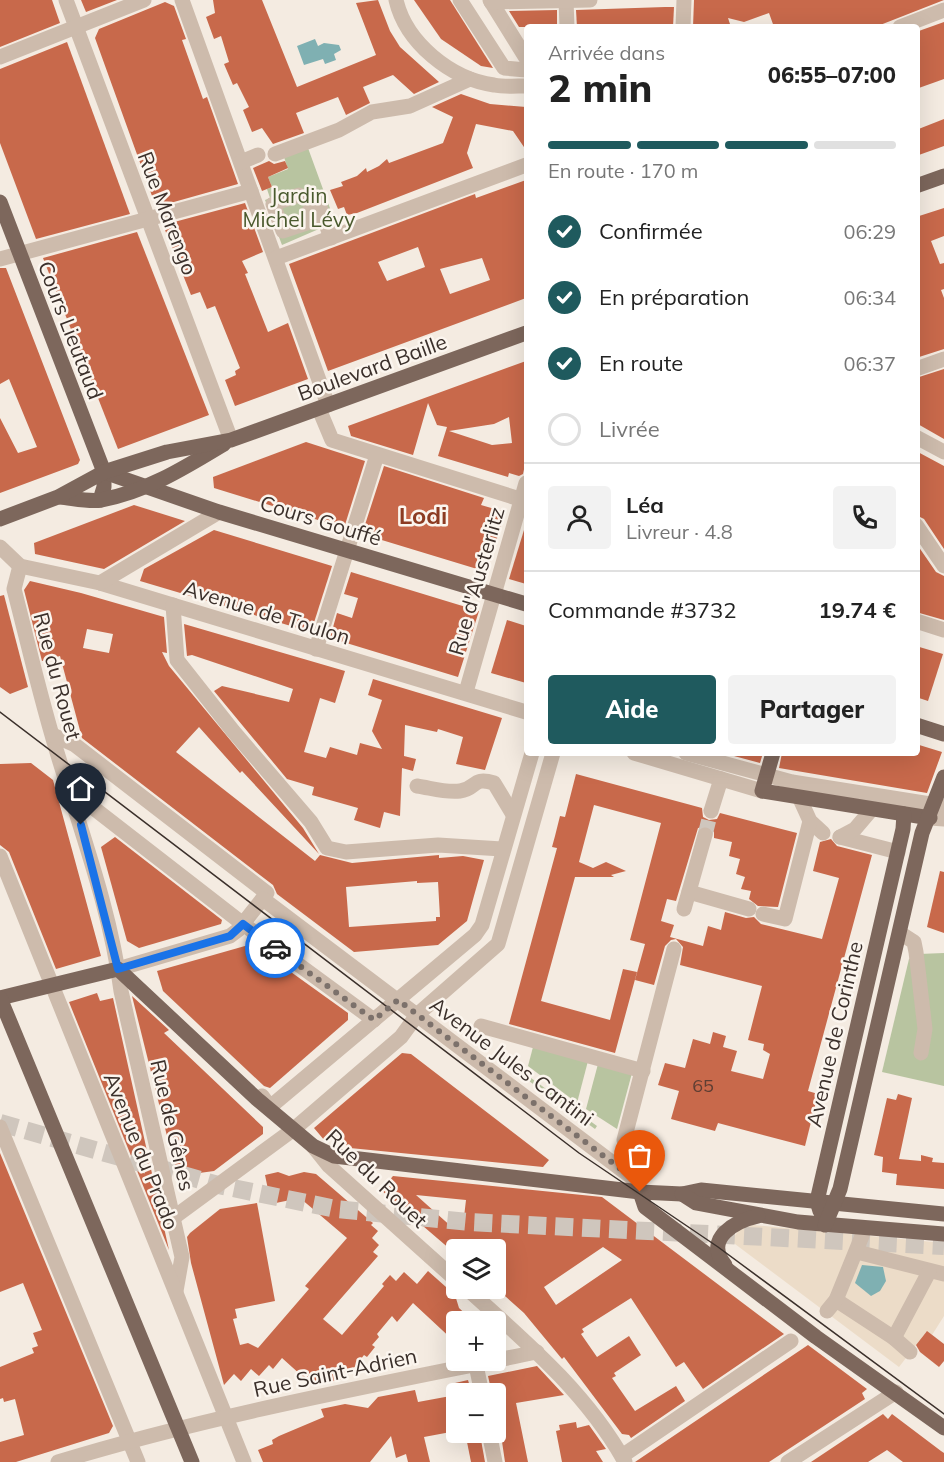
<!DOCTYPE html>
<html lang="fr">
<meta charset="utf-8">
<style>
:root{--surface:#fff;--page:#f2f2f2;--text:#222;--muted:#767676;--line:#e0e0e0;--accent:#1f5a5e}
body{margin:0;font-family:Mulish,sans-serif;background:var(--page);color:var(--text);height:100vh;display:flex;flex-direction:column;font-size:22px;white-space:nowrap}
*{box-sizing:border-box;margin:0}
p{font-size:20px;color:var(--muted)}
.icon{flex:none;width:33px;height:33px;fill:none;stroke:currentColor;stroke-width:2;stroke-linecap:round;stroke-linejoin:round}
.map{position:relative;flex:1;overflow:hidden}
.details{position:absolute;left:524px;top:24px;width:396px;height:732px;display:flex;flex-direction:column;background:var(--surface);border-radius:6px;box-shadow:0 6px 24px #0002}
.details>*{flex:none}
.controls{position:absolute;left:446px;top:1239px;display:grid;gap:12px}
.controls a{display:grid;place-items:center;width:60px;height:60px;border-radius:6px;background:var(--surface);box-shadow:0 6px 24px #0002;font-size:30px}
.pin{position:absolute;display:grid;place-items:center;width:51px;height:51px;color:#fff;margin:-62px -26px;border-radius:50% 50% 50% 0;rotate:-45deg;box-shadow:0 0 6px #0007}
.pin .icon{rotate:45deg}
.courier{position:absolute;display:grid;place-items:center;width:60px;height:60px;margin:-30px;border:4px solid #1a73e8;border-radius:50%;background:#fff;color:#222;box-shadow:0 2px 8px #0007}
.summary em{font-style:normal;font-weight:800}
.summary div{display:flex;flex-direction:column-reverse}
.summary{display:flex;align-items:center;justify-content:space-between;height:102px;padding:0 24px}
h1{font-size:39px;font-weight:800;line-height:45px}
.bar{display:grid;grid-template-columns:repeat(4,1fr);gap:9px 6px;align-content:center;height:72px;padding:0 24px}
.bar i{height:8px;border-radius:4px;background:var(--line)}
.bar .on{background:var(--accent)}
.bar p{grid-column:span 4}
.line{display:flex;align-items:center;gap:15px;padding:0 24px;border-top:2px solid var(--line)}
.line div{flex:1}
.round{display:grid;place-items:center;flex:none;width:63px;height:63px;border-radius:6px;background:var(--page)}
ol{padding:0 24px;list-style:none}
li{display:flex;align-items:center;gap:18px;height:66px}
li p{margin-inline-start:auto}
li .icon{padding:6px;border-radius:50%;background:var(--accent);color:#fff;stroke-width:4}
li:last-child{color:var(--muted)}
li i{width:33px;height:33px;border:3px solid var(--line);border-radius:50%}
.primary-button{display:flex;gap:12px;margin-top:auto;padding:12px 24px}
.primary-button a{flex:1;height:69px;border-radius:6px;background:var(--accent);color:#fff;font-size:24px;font-weight:800;line-height:69px;text-align:center}
.primary-button a+a{background:var(--page);color:var(--text)}
.map>svg:first-child{display:block}
.green{fill:#b8c4a0}
.plaza{fill:#ecdcc8}
.water{fill:#7fb0b2}
.building{fill:#c8694b;fill-rule:evenodd}
.lines{fill:none;stroke-linecap:round;stroke-linejoin:round}
.minor-tunnel{stroke:#cfc6bd;stroke-width:15;stroke-dasharray:15 8;stroke-linecap:butt}
.highway-tunnel{stroke:#cfc6bd;stroke-width:18;stroke-dasharray:18 9;stroke-linecap:butt}
.minor{stroke:#cdbbac;stroke-width:15}
.major{stroke:#7d675c;stroke-width:15}
.tram{stroke:#3b302b;stroke-width:1.5}
.done{stroke:#7c716b;stroke-width:6;stroke-dasharray:0 10.8}
.route{stroke:#1a73e8;stroke-width:8}
.labels{text-anchor:middle;dominant-baseline:central;stroke-width:5;stroke-linejoin:round;paint-order:stroke}
.number-label{font-size:18px;fill:#5e3e33}
.park-label{font-size:21px;fill:#4a5a2e;stroke:#fbf5ee}
.street-label{font-size:21px;fill:#3b302b;stroke:#fbf5ee}
.quarter-label{font-size:24px;font-weight:bold;fill:#8c3b22;stroke:#fbf5ee}
</style>
<div class="map">
<svg width="944" height="1462" viewBox="0 0 944 1462">
<rect width="100%" height="100%" fill="#f4ebe1"/>
<g class="green">
<polygon points="308,148 335,222 282,245 265,200 270,198 267,189 272,187 268,177 288,169 284,157"/>
<polygon points="944,953 944,1086 882,1072 909,959 919,954"/>
<polygon points="533,1047 588,1061 577,1103 528,1066"/>
<polygon points="498,1054 597,1126 595,1129 496,1057"/>
<polygon points="598,1064 632,1073 617,1129 586,1109"/>
</g>
<polygon class="plaza" points="753,1225 944,1243 944,1316 932,1335 926,1332 899,1367 731,1241 739,1230"/>
<g class="water">
<polygon points="315,39 318,46 324,43 339,45 341,50 334,54 336,60 325,64 323,59 304,65 297,46"/>
<polygon points="862,1265 883,1267 886,1281 880,1291 871,1296 855,1283"/>
</g>
<g class="building">
<polygon points="0,0 52,0 60,23 0,47"/>
<polygon points="81,0 117,0 86,12"/>
<polygon points="213,0 262,0 297,87 376,55 356,3 378,0 390,31 400,47 439,82 414,94 393,75 363,87 370,103 346,115 338,97 296,113 304,133 273,144 262,128 252,132 243,110 249,107 237,83 233,85 224,64 229,62 221,36 214,39 206,17 215,13"/>
<polygon points="414,0 450,0 493,68 481,66 441,39"/>
<polygon points="694,0 944,0 875,27 774,27 769,13 744,22 728,18 731,27 693,27"/>
<polygon points="165,2 174,6 186,39 182,40 203,99 207,97 238,184 156,207 95,38 99,29"/>
<polygon points="665,7 674,7 673,27 577,27 576,10"/>
<polygon points="557,10 557,27 519,27 509,11"/>
<polygon points="944,22 944,79 916,89 916,32"/>
<polygon points="67,42 130,214 36,239 0,143 0,69"/>
<polygon points="461,94 490,104 526,107 526,150 513,131 476,124 467,153 473,168 357,213 347,215 344,207 338,209 330,190 343,186 341,182 357,176 366,168 367,172 379,166 387,159 389,163 443,143 453,117 432,107"/>
<polygon points="944,119 944,146 916,156 916,130"/>
<polygon points="269,161 274,164 285,161 288,168 268,177 272,187 262,191 253,168"/>
<path d="M526 180V298L328 371 289 264 475 194 476 198ZM418 247 425 267 387 281 378 262ZM482 258 490 280 450 294 440 269Z"/>
<polygon points="245,203 263,252 242,261 248,273 245,274 268,332 288,323 308,379 235,406 225,380 236,375 235,371 240,368 215,306 207,309 200,292 191,295 163,225"/>
<polygon points="944,208 944,236 931,241 940,264 944,263 944,289 941,290 944,298 944,349 916,358 916,217"/>
<polygon points="137,232 209,415 118,449 43,258"/>
<polygon points="0,268 6,268 80,460 78,464 0,493 0,418 18,453 37,447 9,379 0,384"/>
<path d="M526 361V460L523 474 519 476 509 473 508 477 438 456 447 427 437 425 428 403 413 455 351 436 348 426ZM509 417 512 443 492 445 449 431 494 424Z"/>
<polygon points="944,369 944,439 916,423 916,378"/>
<polygon points="306,442 365,461 344,528 214,488 213,477"/>
<polygon points="916,451 944,466 944,549 924,519 916,515"/>
<polygon points="384,466 484,498 481,505 505,512 487,572 362,534"/>
<polygon points="134,505 185,521 104,569 35,554 34,543"/>
<polygon points="214,530 332,566 311,632 140,581 144,569"/>
<polygon points="524,530 526,530 526,584 509,579"/>
<polygon points="916,543 936,572 944,576 944,620 916,612"/>
<polygon points="351,572 479,611 458,677 330,638 337,613 352,618 358,598 344,594"/>
<path d="M30 581 81 593 164 617 167 653 162 652 169 666 303 828 319 854 242 771 240 773 199 727 176 752 315 861 320 855 352 863 439 855V858L463 856 484 860 467 921 438 945 354 952 277 894 273 885 82 738 60 656 42 661 24 590ZM87 629 113 634 109 653 83 648ZM417 881V883L438 882 440 917H436V921L349 927 346 887Z"/>
<polygon points="4,595 28,687 10,694 0,687 0,596"/>
<polygon points="507,620 526,626 526,683 491,673"/>
<polygon points="184,624 345,671 335,703 320,698 304,752 326,758 330,747 357,755 360,743 382,749 372,731 382,700 368,695 373,679 502,718 485,770 456,764 463,737 438,729 437,732 405,725 404,756 416,759 413,771 402,768 400,816 384,812 380,828 354,820 358,808 312,795 314,787 287,779 214,691 222,686 289,702 293,689 192,655 187,656"/>
<polygon points="916,646 943,654 928,701 916,697"/>
<polygon points="916,744 942,752 927,793 779,768 782,753 916,753"/>
<polygon points="735,753 763,753 760,763 734,756"/>
<polygon points="31,763 53,780 101,956 56,969 9,852 0,845 0,764"/>
<polygon points="576,774 702,808 703,817 709,820 717,819 720,813 797,833 778,907 758,906 749,899 751,891 741,889 745,877 736,874 740,859 729,856 732,842 714,838 714,832 708,826 698,828 676,901 667,899 661,921 674,925 670,937 703,946 708,926 721,930 725,912 746,918 754,917 761,924 822,939 839,878 813,871 820,842 831,839 837,846 872,855 808,1091 818,1094 805,1146 718,1123 715,1131 671,1119 679,1091 658,1085 665,1063 685,1068 693,1039 710,1044 713,1032 726,1036 723,1047 737,1051 731,1071 763,1079 770,1054 763,1050 764,1044 748,1040 762,986 680,965 683,947 676,939 671,940 665,946 654,985 635,980 645,944 630,940 661,823 594,805 579,862 593,868 606,862 626,871 611,875 614,877 575,877 541,1001 610,1020 623,969 637,972 615,1053 509,1024 557,848 552,847 555,836 560,816 565,817"/>
<polygon points="115,837 222,920 221,924 139,948 127,941 101,847"/>
<polygon points="940,871 944,872 944,933 927,927"/>
<polygon points="252,944 348,1013 348,1020 270,1088 264,1086 163,991 157,971"/>
<polygon points="97,993 100,1001 113,998 169,1250 69,1002"/>
<polygon points="132,996 169,1030 164,1033 263,1127 263,1134 214,1171 177,1176"/>
<polygon points="402,1053 411,1054 549,1160 543,1167 350,1148 346,1145 341,1130 325,1141 314,1128"/>
<polygon points="898,1094 912,1098 899,1159 921,1161 921,1155 933,1158 932,1162 944,1163 944,1189 896,1185 897,1174 882,1172 883,1157 874,1155 887,1098 896,1100"/>
<polygon points="0,1153 113,1426 109,1433 16,1462 0,1462 0,1442 24,1435 15,1399 4,1402 3,1398 0,1399 0,1367 34,1353 32,1348 38,1346 33,1333 42,1330 23,1283 0,1292"/>
<polygon points="278,1172 289,1176 304,1172 316,1174 373,1223 371,1225 378,1231 372,1238 379,1245 373,1252 378,1256 323,1319 342,1335 384,1286 382,1284 390,1275 396,1281 404,1272 417,1284 428,1271 455,1295 459,1308 474,1322 456,1322 456,1343 413,1303 397,1322 392,1316 377,1334 379,1337 372,1345 375,1347 367,1357 364,1355 345,1379 312,1385 282,1358 273,1369 269,1365 259,1376 251,1369 241,1381 234,1374 224,1385 191,1263 187,1237 190,1233 220,1209 257,1203 275,1301 235,1309 237,1318 233,1319 240,1345 248,1343 258,1348 309,1289 305,1286 347,1238 300,1198 271,1204 265,1175"/>
<path d="M393 1176 602 1197 784 1334 703 1389 684 1362 676 1367 631 1298 582 1329 584 1332 581 1334 597 1357 629 1336 641 1355 614 1373 616 1376 612 1378 635 1411 676 1386 685 1401 631 1438 629 1435 622 1434 564 1357 562 1359 524 1313 495 1287V1250H451L381 1190ZM416 1195 466 1200 464 1217 454 1229ZM603 1247 622 1260 556 1305 544 1287Z"/>
<polygon points="927,1331 944,1344 944,1361 939,1367 920,1352 916,1345"/>
<polygon points="808,1345 867,1389 862,1393 865,1399 769,1462 635,1462"/>
<polygon points="537,1366 564,1395 516,1403 528,1462 505,1462 495,1394 492,1394 488,1376"/>
<polygon points="468,1380 472,1394 457,1394 455,1383"/>
<polygon points="415,1390 418,1402 456,1395 456,1431 424,1437 430,1462 408,1462 406,1454 396,1458 391,1436 370,1462 263,1462 258,1450 273,1444 272,1440 279,1436 324,1417 321,1409 345,1404 368,1408 378,1397"/>
<polygon points="883,1414 888,1419 892,1414 941,1451 944,1453 944,1462 903,1462 887,1450 868,1462 811,1462"/>
<polygon points="576,1422 577,1428 589,1425 601,1442 606,1449 596,1451 603,1462 562,1462 556,1431 560,1430 559,1425"/>
<polygon points="481,1440 485,1462 471,1462 467,1442"/>
</g>
<g class="lines">
<polyline class="minor-tunnel" points="705,835 711,811"/>
<polyline class="highway-tunnel" points="0,1123 218,1185 336,1209 469,1222 944,1246"/>
<g class="minor">
<polyline points="66,0 231,440"/>
<polyline points="182,0 328,405"/>
<path d="M396 0C406 43 451 79 494 85 504 87 516 86 526 86"/>
<polyline points="460,0 504,68 526,70"/>
<polyline points="490,0 526,58"/>
<polyline points="566,0 567,27"/>
<polyline points="491,2 590,0"/>
<polyline points="683,27 684,0"/>
<polyline points="900,27 944,10"/>
<polyline points="0,57 144,0"/>
<polyline points="275,154 339,130 372,112 410,106 470,79"/>
<polyline points="241,162 258,155"/>
<polyline points="299,195 273,204 283,231 313,221 309,211 320,207 331,238"/>
<polyline points="276,258 526,165"/>
<polyline points="0,259 251,191"/>
<polyline points="916,369 944,359"/>
<polyline points="319,409 332,440 526,501"/>
<polyline points="916,437 944,452"/>
<polyline points="916,525 944,566"/>
<polyline points="0,547 20,566 100,583 526,712"/>
<path d="M20 566 14 589C29 647 42 705 60 762 83 837 111 913 121 991L182 1257 176 1291"/>
<polyline points="100,583 219,512"/>
<polyline points="173,605 177,660 233,731 311,822 327,848 346,852 438,845 502,849"/>
<polyline points="916,621 944,630"/>
<polyline points="316,649 377,455"/>
<polyline points="466,692 526,483"/>
<polyline points="53,735 75,745 267,893 238,930 230,936 118,969"/>
<polyline points="634,753 762,791"/>
<polyline points="686,753 792,782 944,806"/>
<path d="M417 786C431 788 446 793 460 791 477 789 472 776 494 783L512 813"/>
<polyline points="69,789 243,924 374,1020"/>
<polyline points="800,799 810,821 823,833"/>
<polyline points="711,811 721,779"/>
<polyline points="930,818 944,819"/>
<polyline points="840,837 898,852"/>
<polyline points="840,837 855,829 872,809"/>
<polyline points="0,856 244,1462"/>
<polyline points="689,892 749,909"/>
<polyline points="263,899 634,1179 640,1192"/>
<polyline points="684,909 705,835"/>
<polyline points="763,914 785,919 810,821"/>
<polyline points="900,933 914,942 916,952 925,1029 921,1053"/>
<polyline points="481,1026 643,1071"/>
<polyline points="262,1096 270,1107 475,935 482,925 532,753"/>
<polyline points="0,1127 138,1462"/>
<polyline points="624,1140 674,949"/>
<polyline points="313,1146 329,1166 456,1280"/>
<polyline points="173,1218 294,1129 401,1037 417,1015 498,944 553,753"/>
<polyline points="857,1252 944,1274"/>
<path d="M466 1288C525 1341 586 1392 625 1462"/>
<polyline points="836,1300 894,1338 910,1352"/>
<polyline points="827,1311 836,1300 862,1236"/>
<polyline points="894,1338 929,1272"/>
<polyline points="476,1365 482,1394"/>
<polyline points="489,1432 495,1462"/>
<polyline points="622,1456 791,1341"/>
<path d="M58 1462C215 1414 376 1385 537 1352"/>
<polyline points="788,1462 896,1392"/>
</g>
<g class="major">
<polyline points="916,186 944,176"/>
<polyline points="0,202 104,472 104,487 100,500"/>
<polyline points="104,472 219,512 526,604"/>
<path d="M60 497C72 498 89 502 101 500 146 492 186 467 224 444"/>
<polyline points="0,519 58,497 104,472 167,452 231,440 526,333"/>
<polyline points="916,725 944,734"/>
<polyline points="773,753 762,791 930,818"/>
<polyline points="0,998 118,969 257,1099 313,1146 334,1156 640,1192 682,1194 701,1190 944,1214"/>
<polyline points="0,998 192,1462"/>
<polyline points="640,1192 645,1207 816,1337 944,1428"/>
<polyline points="682,1194 696,1203 798,1222 944,1234"/>
<polyline points="820,1211 817,1201 903,829 904,814"/>
<polyline points="825,1225 840,1189 922,833 944,777"/>
<path d="M725 1265C703 1238 736 1221 758 1216"/>
</g>
<polyline class="tram" points="0,712 579,1153 718,1247 944,1414"/>
</g>
<g class="lines">
<polyline class="done" points="275,948 374,1020 398,1000 634,1179 640,1192"/>
<polyline class="route" points="81,825 118,969 230,936 243,924 275,948"/>
</g>
<g class="labels">
<g class="number-label">
<text x="703" y="1085">65</text>
</g>
<g class="park-label">
<text x="299" y="195">Jardin<tspan x="299" dy="24">Michel Lévy</tspan></text>
</g>
<g class="street-label">
<text transform="translate(168 213) rotate(69)">Rue Marengo</text>
<text transform="translate(71 330) rotate(69)">Cours Lieutaud</text>
<text transform="translate(372 367) rotate(-20)">Boulevard Baille</text>
<text transform="translate(321 520) rotate(17)">Cours Gouffé</text>
<text transform="translate(476 581) rotate(-74)">Rue d'Austerlitz</text>
<text transform="translate(267 612) rotate(17)">Avenue de Toulon</text>
<text transform="translate(58 676) rotate(75)">Rue du Rouet</text>
<text transform="translate(834 1034) rotate(-77)">Avenue de Corinthe</text>
<text transform="translate(512 1061) rotate(37)">Avenue Jules Cantini</text>
<text transform="translate(173 1125) rotate(77)">Rue de Gênes</text>
<text transform="translate(142 1151) rotate(68)">Avenue du Prado</text>
<text transform="translate(377 1178) rotate(44)">Rue du Rouet</text>
<text transform="translate(335 1372) rotate(-12)">Rue Saint-Adrien</text>
</g>
<g class="quarter-label">
<text x="423" y="515">Lodi</text>
</g>
</g>
</svg>
<div class="controls">
<a><svg class="icon" aria-label="layers" viewBox="0 0 24 24"><path d="M12 4l9 5-9 5-9-5zM3 14l9 5 9-5"/></svg></a>
<a>+</a>
<a>−</a>
</div>
<div class="pin" style="left:640px;top:1192px;background:#ea580c"><svg class="icon" aria-label="bag" viewBox="0 0 24 24"><path d="M5 8h14l-1 12H6zM9 8a3 3 0 0 1 6 0"/></svg></div>
<div class="pin" style="left:81px;top:825px;background:#1f2937"><svg class="icon" aria-label="home" viewBox="0 0 24 24"><path d="M3 11l9-7 9 7M6 9v11h12V9"/></svg></div>
<div class="courier" style="left:275px;top:948px"><svg class="icon" aria-label="car" viewBox="0 0 24 24"><path d="M5 17H2v-5l4-1 3-4h7l3 4 3 1v5h-3M9 17h6M6 11h13"/><circle cx="7" cy="17" r="2"/><circle cx="17" cy="17" r="2"/></svg></div>
<section class="details">
<div class="summary"><div><h1>2 min</h1><p>Arrivée dans</p></div><em>06:55–07:00</em></div>
<div class="bar"><i class="on"></i><i class="on"></i><i class="on"></i><i></i><p>En route · 170 m</p></div>
<ol>
<li><svg class="icon" aria-label="check" viewBox="0 0 24 24"><path d="M5 12l5 5 9-10"/></svg>Confirmée<p>06:29</p></li>
<li><svg class="icon" aria-label="check" viewBox="0 0 24 24"><path d="M5 12l5 5 9-10"/></svg>En préparation<p>06:34</p></li>
<li><svg class="icon" aria-label="check" viewBox="0 0 24 24"><path d="M5 12l5 5 9-10"/></svg>En route<p>06:37</p></li>
<li><i></i>Livrée</li>
</ol>
<div class="line" style="height:108px"><a class="round"><svg class="icon" aria-label="person" viewBox="0 0 24 24"><circle cx="12" cy="8" r="4"/><path d="M4 21q1-7 8-7t8 7"/></svg></a><div><b>Léa</b><p>Livreur · 4.8</p></div><a class="round"><svg class="icon" aria-label="phone" viewBox="0 0 24 24"><path d="M5 4h4l2 5-3 2q2 4 5 5l2-3 5 2v4C11 20 4 13 5 4z"/></svg></a></div>
<div class="line" style="height:78px"><div>Commande #3732</div><b>19.74 €</b></div>
<div class="primary-button"><a>Aide</a><a>Partager</a></div>
</section>
</div>
